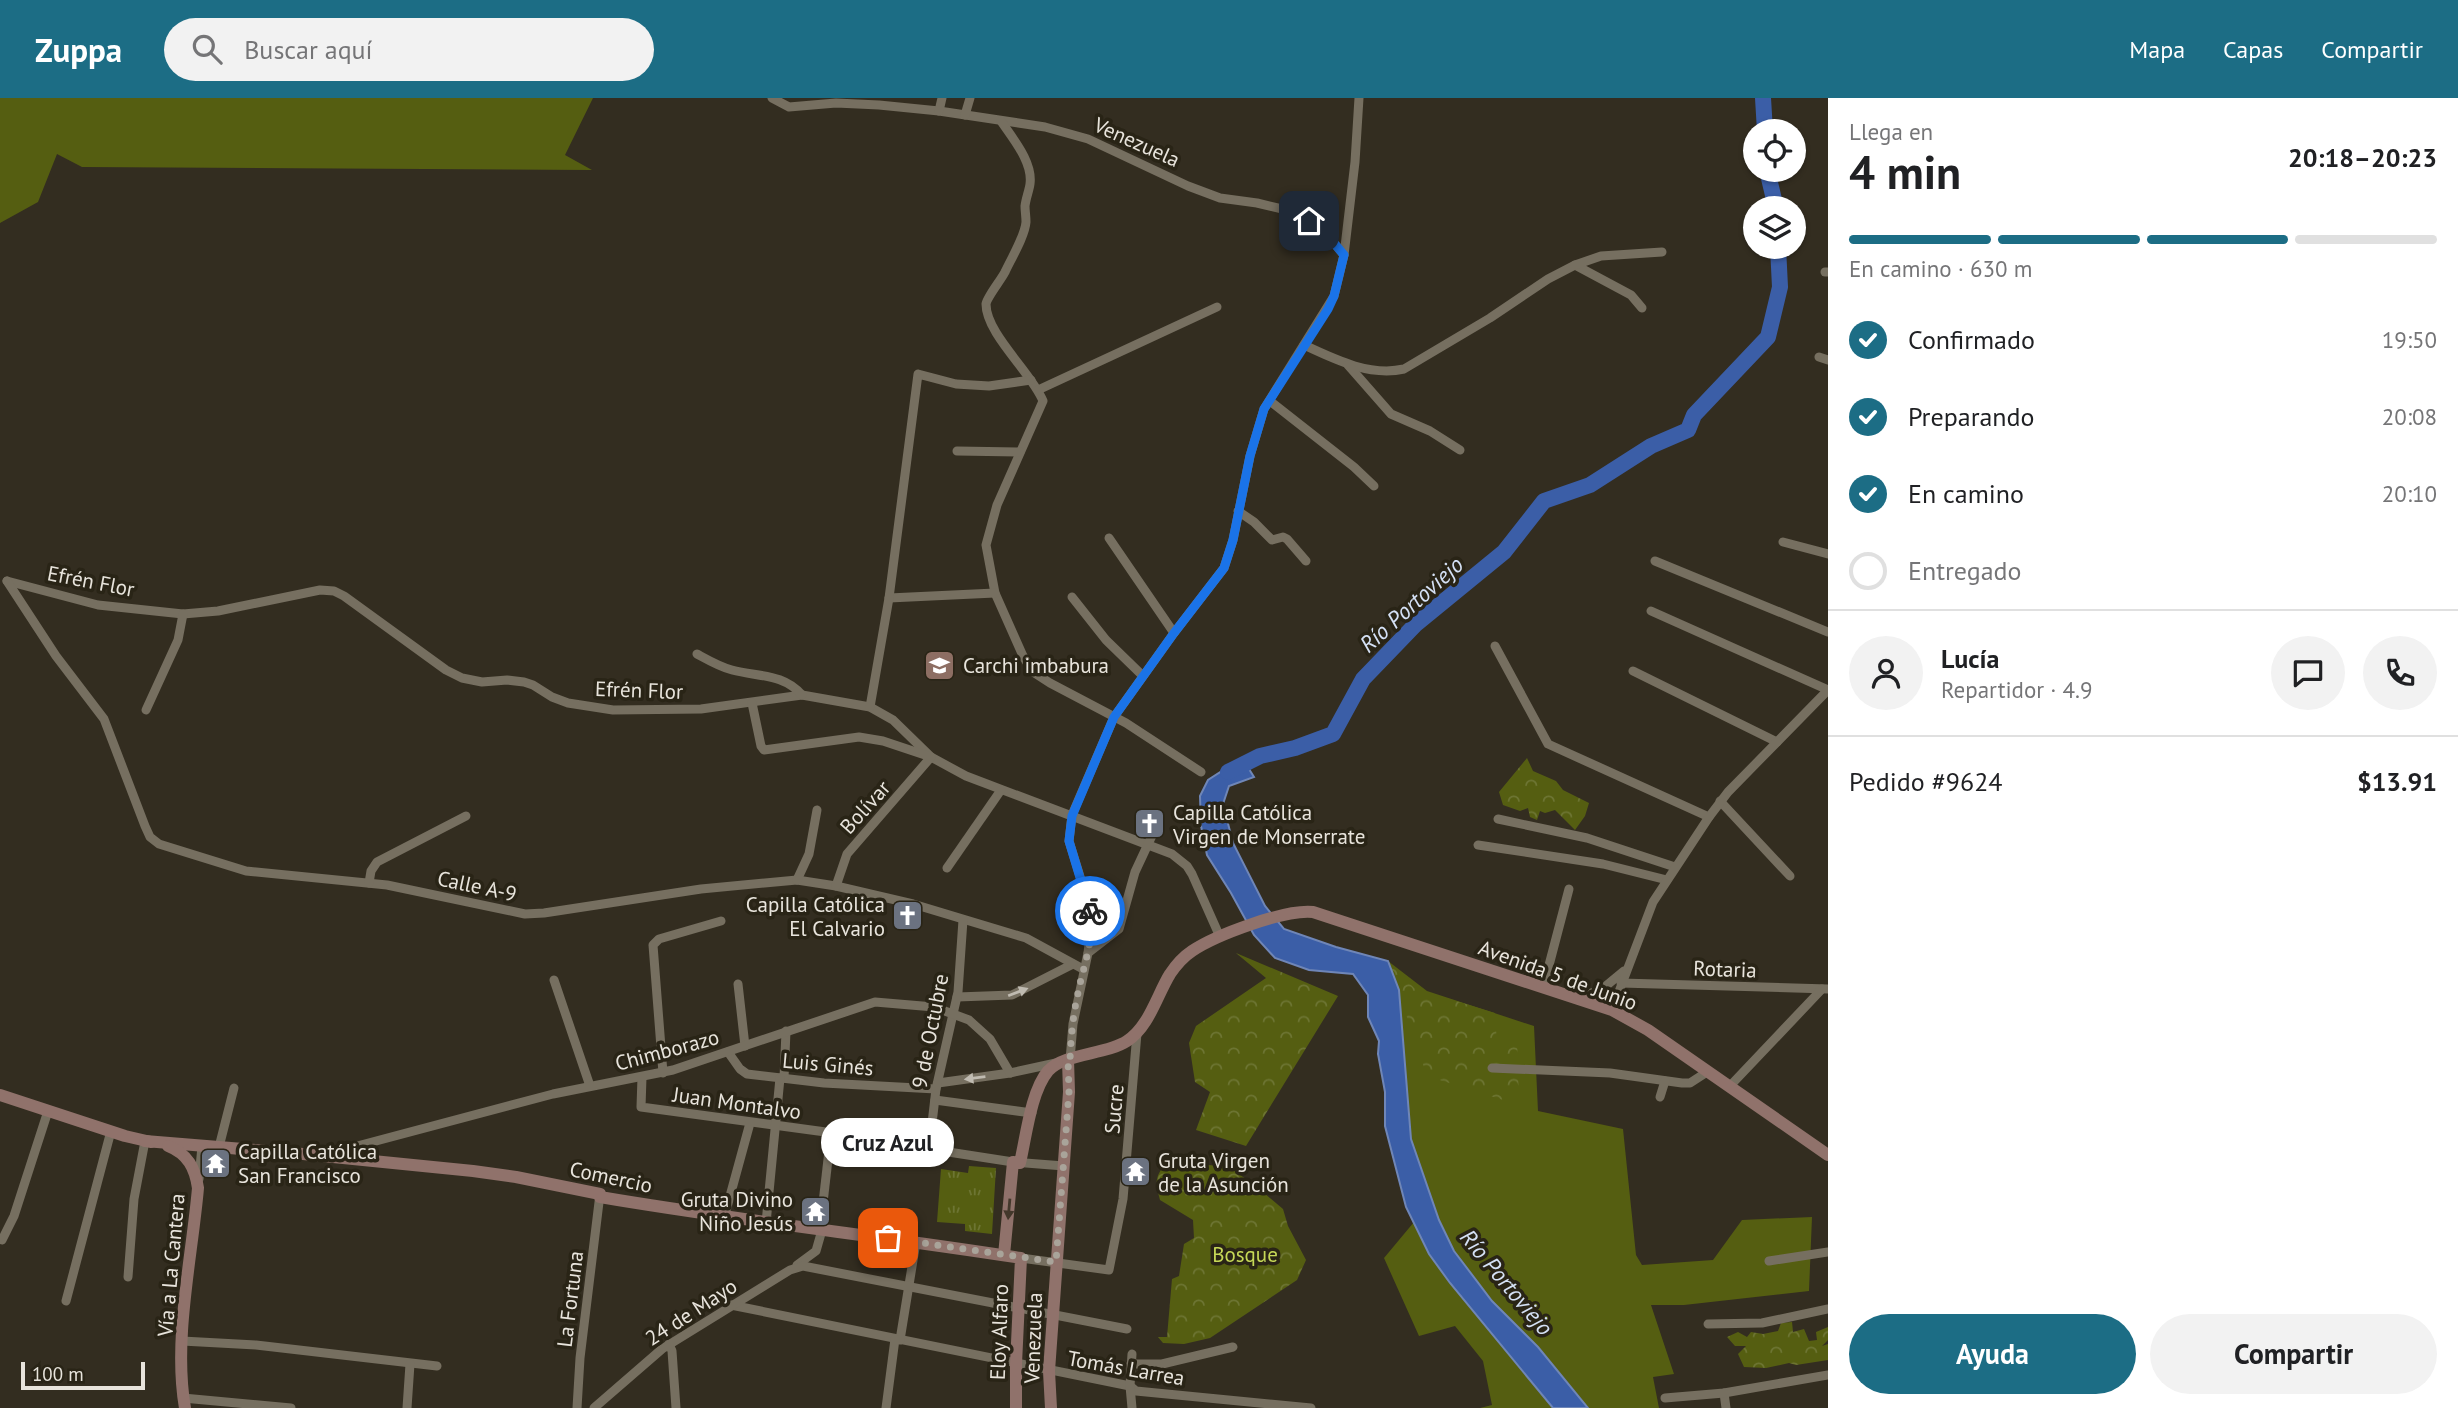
<!DOCTYPE html>
<html lang="es">
<meta charset="utf-8">
<style>
:root{--surface:#fff;--page:#f2f2f2;--text:#202124;--muted:#757577;--line:#e0e0e0;--accent:#1c6d85}
body{margin:0;font-family:"PT Sans",sans-serif;background:var(--page);color:var(--text);height:100vh;display:flex;flex-direction:column;font-size:26px;white-space:nowrap}
*{box-sizing:border-box;margin:0}
p{font-size:23px;color:var(--muted)}
.icon{flex:none;width:38px;height:38px;fill:none;stroke:currentColor;stroke-width:2;stroke-linecap:round;stroke-linejoin:round}
.map{position:relative;flex:1;overflow:hidden}
.drawer{display:flex;flex-direction:column;background:var(--surface);width:630px}
.drawer>*{flex:none}
.controls{position:absolute;left:1743px;top:21px;display:grid;gap:14px}
.controls a{display:grid;place-items:center;width:63px;height:63px;border-radius:50%;background:var(--surface);box-shadow:0 2px 5px #0004;font-size:35px}
.scale{position:absolute;left:21px;bottom:18px;width:124px;box-sizing:border-box;padding-left:7px;border:4px solid #e8e4dc;border-top:0;font-size:19px;line-height:24px;white-space:nowrap;color:#e8e4dc;-webkit-text-stroke:5px #292416;paint-order:stroke}
.pin{position:absolute;display:grid;place-items:center;width:60px;height:60px;color:#fff;margin:-30px;border-radius:14px;box-shadow:0 4px 10px #0006}
.courier{position:absolute;display:grid;place-items:center;width:70px;height:70px;margin:-35px;border:5px solid #1a73e8;border-radius:50%;background:#fff;color:#222;box-shadow:0 2px 9px #0007}
.bubble{position:absolute;height:49px;border-radius:24px;background:var(--surface);box-shadow:0 2px 5px #0004;font-size:23px;font-weight:700;line-height:49px;text-align:center}
.summary em{font-style:normal;font-weight:700}
.summary div{display:flex;flex-direction:column-reverse}
.summary{display:flex;align-items:center;justify-content:space-between;height:119px;padding:0 21px}
h1{font-size:46px;font-weight:700;line-height:52px}
.bar{display:grid;grid-template-columns:repeat(4,1fr);gap:10px 7px;align-content:center;height:84px;padding:0 21px}
.bar i{height:9px;border-radius:5px;background:var(--line)}
.bar .selected{background:var(--accent)}
.bar p{grid-column:span 4}
.line{display:flex;align-items:center;gap:18px;padding:0 21px;border-top:2px solid var(--line)}
.line div{flex:1}
.round{display:grid;place-items:center;flex:none;width:74px;height:74px;border-radius:37px;background:var(--page)}
ol{padding:0 21px;list-style:none}
li{display:flex;align-items:center;gap:21px;height:77px}
li p{margin-inline-start:auto}
li .icon{padding:7px;border-radius:50%;background:var(--accent);color:#fff;stroke-width:4}
li:last-child{color:var(--muted)}
li i{width:38px;height:38px;border:4px solid var(--line);border-radius:50%}
.cta{display:flex;gap:14px;margin-top:auto;padding:14px 21px}
.cta a{flex:1;height:80px;border-radius:42px;background:var(--accent);color:#fff;font-size:28px;font-weight:700;line-height:80px;text-align:center}
.cta a+a{background:var(--page);color:var(--text)}
header{display:flex;align-items:center;gap:42px;box-sizing:border-box;height:98px;padding:0 35px;background:var(--accent);color:#fff}
header strong{font-size:33px}
nav{display:flex;gap:38px;margin-inline-start:auto;font-size:24px}
.search{width:490px;height:63px;background:var(--page);display:flex;align-items:center;gap:18px;box-sizing:border-box;padding:0 24px;border-radius:38px;color:var(--muted);font-size:26px}
main{display:flex;flex:1;min-height:0}
.map>svg:first-child{display:block}
.green{fill:#555e11}
.forest{fill:url(#forest-crowns)}
.park{fill:url(#park-tufts)}
.water{fill:#3b5ea7;stroke:#6f86b7;stroke-width:2}
.lines{fill:none;stroke-linecap:round;stroke-linejoin:round}
.river{stroke:#3b5ea7;stroke-width:16}
.street{stroke:#766f60;stroke-width:9}
.secondary{stroke:#90726b;stroke-width:12}
.oneway{fill:#c0bbb1}
.oneway2{fill:#43382b}
.done{stroke:#a9a49a;stroke-width:7;stroke-dasharray:0 12.6}
.route{stroke:#1a73e8;stroke-width:9}
.labels{text-anchor:middle;dominant-baseline:central;stroke-width:7;stroke-linejoin:round;paint-order:stroke}
.street-label{font-size:21px;fill:#e8e4dc;stroke:#292416}
.poi-label{font-size:21px;fill:#e8e4dc;stroke:#292416;text-anchor:start}
.park-label{font-size:21px;fill:#c6d857;stroke:#292416}
.water-label{font-size:23px;font-style:italic;fill:#d5e1f5;stroke:#292416}
</style>
<header>
<strong>Zuppa</strong>
<div class="search"><svg class="icon" aria-label="search" viewBox="0 0 24 24"><circle cx="10" cy="10" r="6"/><path d="M15 15l6 6"/></svg>Buscar aquí</div>
<nav><a>Mapa</a><a>Capas</a><a>Compartir</a></nav>
</header>
<main>
<div class="map">
<svg width="1828" height="1310" viewBox="0 0 1828 1310">
<defs>
<pattern id="forest-crowns" width="20" height="18" patternUnits="userSpaceOnUse" patternTransform="scale(1.75)"><rect width="20" height="18" fill="#555e11"/><path d="M2 6a3 3 0 1 1 6 0M12 15a3 3 0 1 1 6 0" fill="none" stroke="#6d7533"/></pattern>
<pattern id="park-tufts" width="24" height="20" patternUnits="userSpaceOnUse" patternTransform="scale(1.75)"><rect width="24" height="20" fill="#555e11"/><path d="M3 7l-1-3M5 7V3M7 7l1-3M15 17l-1-3M17 17v-4M19 17l1-3" fill="none" stroke="#6d7533"/></pattern>
</defs>
<rect width="100%" height="100%" fill="#332d20"/>
<g class="green">
<polygon points="0,0 593,0 565,57 592,72 82,69 57,56 38,104 0,125"/>
<polygon points="1388,863 1427,893 1534,928 1538,1013 1623,1031 1636,1157 1642,1167 1713,1162 1742,1122 1812,1119 1809,1193 1684,1207 1651,1207 1674,1276 1653,1279 1659,1310 1588,1310 1538,1249 1492,1203 1454,1153 1439,1122 1411,1041 1399,892"/>
<polygon points="1414,1124 1429,1156 1553,1310 1480,1310 1492,1307 1483,1263 1455,1228 1419,1238 1384,1160"/>
</g>
<g class="forest">
<polygon points="1527,660 1533,673 1556,683 1563,692 1589,705 1585,718 1575,732 1555,712 1545,715 1540,713 1537,722 1530,719 1528,710 1520,713 1503,707 1499,694"/>
<polygon points="1236,855 1338,898 1246,1048 1196,1032 1210,994 1195,984 1189,945 1196,928 1266,880"/>
<polygon points="1388,863 1414,890 1495,915 1497,946 1508,947 1511,941 1517,940 1519,1007 1427,978"/>
<path d="M1184 1066 1228 1068 1258 1090 1283 1111 1288 1128 1306 1162 1297 1182 1210 1240 1184 1246 1163 1245 1158 1239H1167L1172 1181 1179 1178 1184 1146 1194 1140 1193 1122 1160 1102C1156 1087 1154 1080 1164 1068Z"/>
<polygon points="1792,1224 1793,1234 1804,1231 1809,1243 1817,1242 1816,1234 1828,1229 1828,1242 1822,1248 1828,1246 1828,1262 1796,1267 1789,1265 1766,1270 1744,1269 1738,1256 1746,1248 1735,1248 1727,1239 1738,1234 1747,1239 1751,1234 1763,1236 1778,1233 1781,1225"/>
</g>
<polygon class="park" points="969,1068 996,1070 992,1136 965,1133 965,1126 937,1124 941,1071 968,1075"/>
<polygon class="water" points="1242,660 1254,679 1229,688 1223,706 1233,745 1265,808 1284,831 1336,849 1388,863 1399,892 1411,1041 1439,1122 1454,1153 1492,1203 1538,1249 1588,1310 1553,1310 1450,1185 1429,1156 1406,1109 1385,1028 1385,994 1378,956 1379,943 1368,919 1368,897 1353,876 1309,872 1275,860 1254,837 1231,795 1207,757 1201,728 1200,698 1208,682"/>
<g class="lines">
<g class="river">
<polyline points="1763,0 1765,33"/>
<polyline points="1767,72 1776,110"/>
<polyline points="1228,674 1260,658 1295,650 1333,636 1363,581 1416,526 1504,454 1544,403 1590,387 1651,348 1688,332 1694,317 1768,239 1780,189 1778,149"/>
</g>
<g class="street">
<polyline points="772,0 789,9 836,5 879,7 939,13 1045,29 1088,41 1188,88 1220,100 1257,105 1295,114 1323,132 1344,157"/>
<polyline points="939,13 942,0"/>
<polyline points="965,17 970,0"/>
<path d="M1001 23C1013 41 1033 64 1030 86 1029 93 1026 100 1025 108 1025 113 1026 118 1026 124 1025 138 1011 161 1005 174 1001 182 987 199 986 206 986 236 1032 275 1043 303L997 407 986 447 995 495 1023 558 1033 574 1050 585 1126 625 1201 674"/>
<polyline points="1575,167 1631,197 1642,210"/>
<polyline points="1825,174 1828,174"/>
<path d="M1304 247C1334 261 1370 279 1404 271L1490 220 1548 181 1575 167 1601 158 1662 154"/>
<polyline points="1819,259 1828,262"/>
<polyline points="1348,267 1391,316 1430,333 1460,352"/>
<polyline points="1038,292 1217,209"/>
<polyline points="1270,303 1354,369 1374,388"/>
<polyline points="957,353 1020,354"/>
<polyline points="1238,413 1254,424 1272,442 1283,439 1287,441 1306,463"/>
<polyline points="1109,440 1174,535"/>
<polyline points="1783,444 1828,456"/>
<polyline points="1655,463 1828,534"/>
<polyline points="7,483 98,507 183,516 218,513 320,492 334,493 344,498 446,572 462,580 482,584 507,582 524,584 533,587 552,599 568,605 613,612 701,611 802,597 870,609 893,622 931,659 966,678 1172,756 1187,768 1192,776 1220,839"/>
<polyline points="7,483 56,558 104,621 145,728 150,739 159,746 246,773 387,787 525,816 544,815 701,791 797,782 836,788 913,806 1026,840 1083,871"/>
<polyline points="1072,499 1106,542 1143,578"/>
<polyline points="889,500 995,495"/>
<polyline points="1651,513 1828,592"/>
<polyline points="1495,548 1548,646 1709,719"/>
<path d="M697 556C708 562 720 569 732 572 758 579 783 575 802 597"/>
<polyline points="1633,573 1777,644"/>
<polyline points="752,605 761,648 764,652 859,639 883,643 931,659 847,756 836,788"/>
<polyline points="870,609 889,500 918,276 956,286 989,288 1031,282"/>
<polyline points="146,612 178,542 183,516"/>
<polyline points="1720,703 1790,778"/>
<polyline points="1498,721 1587,740 1675,769"/>
<polyline points="1478,747 1603,766 1667,782"/>
<polyline points="947,770 1001,692"/>
<polyline points="797,782 809,756 817,712"/>
<polyline points="369,785 371,773 377,764 466,718"/>
<polyline points="1088,855 1119,831 1135,774 1156,729"/>
<polyline points="554,882 590,988"/>
<polyline points="1621,885 1828,891"/>
<polyline points="738,886 745,948"/>
<polyline points="1543,890 1569,791"/>
<polyline points="957,899 1012,897 1073,866"/>
<polyline points="1577,899 1601,892 1624,873"/>
<polyline points="1612,912 1653,804 1709,719 1728,694 1828,592"/>
<polyline points="728,954 740,971 747,976 824,985 936,991"/>
<polyline points="1070,962 1073,926 1088,855 1091,829 1087,801 1069,743 1072,717 1114,619 1174,535 1224,470 1233,442 1250,358 1264,311 1334,198 1344,157 1355,64 1359,0"/>
<polyline points="1492,970 1610,975 1682,985 1690,985 1707,974"/>
<polyline points="663,975 653,847 659,841 721,823"/>
<polyline points="642,979 641,1009 929,1048 929,1051 1013,1064 1064,1068"/>
<polyline points="784,980 786,933"/>
<polyline points="938,985 1010,975 1056,965"/>
<polyline points="1729,989 1822,891"/>
<polyline points="1660,999 1665,983"/>
<polyline points="935,1002 1032,1015"/>
<polyline points="219,1049 234,990"/>
<polyline points="929,1051 936,991 958,894 963,822"/>
<polyline points="326,1055 346,1051 553,996 673,972 875,904 934,909 969,922 990,941 1010,975"/>
<polyline points="199,1081 202,1048"/>
<polyline points="724,1120 750,1025"/>
<polyline points="766,1125 780,980"/>
<polyline points="820,1131 831,1035"/>
<polyline points="2,1142 14,1118 48,1013"/>
<polyline points="1021,1160 1109,1172 1123,1101 1137,935"/>
<polyline points="1769,1163 1828,1154"/>
<polyline points="797,1167 816,1153 822,1132"/>
<polyline points="128,1179 134,1101 145,1043"/>
<polyline points="66,1203 111,1033"/>
<polyline points="731,1207 1130,1288 1136,1293 1311,1310"/>
<polyline points="1708,1226 1762,1225 1828,1211"/>
<polyline points="900,1242 916,1144"/>
<polyline points="182,1243 256,1247 437,1268"/>
<polyline points="669,1246 672,1253 676,1310"/>
<polyline points="1132,1256 1130,1288 1132,1310"/>
<polyline points="1131,1266 1162,1266 1233,1249"/>
<polyline points="1724,1295 1726,1310"/>
<polyline points="183,1300 291,1310"/>
<polyline points="1665,1300 1724,1295 1828,1277"/>
<polyline points="407,1310 410,1266"/>
<polyline points="577,1310 580,1260 600,1096"/>
<polyline points="594,1310 662,1251 790,1172 803,1168 1127,1231"/>
<polyline points="886,1310 895,1241"/>
</g>
<g class="secondary">
<polyline points="0,997 125,1038 151,1044"/>
<path d="M145 1043 303 1056 473 1073 516 1079 600 1096V1099C740 1123 881 1138 1021 1160L1016 1266V1310"/>
<path d="M168 1048C188 1056 195 1070 198 1090 192 1159 173 1242 185 1310"/>
<path d="M1004 1157 1013 1064 1020 1065C1026 1039 1031 993 1048 973 1064 955 1106 957 1127 943 1149 929 1157 897 1170 876 1176 867 1183 859 1192 853 1216 837 1285 811 1313 814L1612 912 1648 932 1828 1057"/>
<polyline points="1051,1310 1049,1273 1069,994 1068,962"/>
</g>
</g>
<defs><path id="oneway-solid" d="M-6-.8H1V-3.2L6.5 0L1 3.2V.8H-6Z" transform="scale(1.75)"/></defs>
<g class="oneway">
<use href="#oneway-solid" transform="translate(1018 894) rotate(-21)"/>
<use href="#oneway-solid" transform="translate(975 980) rotate(173)"/>
</g>
<use class="oneway2" href="#oneway-solid" transform="translate(1009 1111) rotate(95)"/>
<g class="lines">
<path class="done" d="M888 1140 1056 1164 1069 994 1068 962H1070C1071 939 1073 917 1078 895 1083 869 1095 840 1090 813"/>
<polyline class="route" points="1090,813 1069,743 1072,718 1114,619 1174,535 1224,470 1233,442 1250,358 1264,311 1328,211 1334,198 1344,157 1323,132 1309,123"/>
</g>
<defs>
<symbol id="school-square" viewBox="-11 -11 22 22"><rect x="-9" y="-9" width="18" height="18" rx="4" fill="#8d6e63" stroke="#292416"/><path d="M0-5L7-2L0 1L-7-2ZM-4 1L0 2.5L4 1V4Q0 6-4 4Z" fill="#fff"/></symbol>
<symbol id="church-square" viewBox="-11 -11 22 22"><rect x="-9" y="-9" width="18" height="18" rx="4" fill="#6b7280" stroke="#292416"/><path d="M-1.2-6h2.4v3.5h3.3v2.4h-3.3V6h-2.4V-.1h-3.3v-2.4h3.3Z" fill="#fff"/></symbol>
<symbol id="temple-square" viewBox="-11 -11 22 22"><rect x="-9" y="-9" width="18" height="18" rx="4" fill="#6b7280" stroke="#292416"/><path d="M0-6L5-2H3V0L6.5 2.5H4V6H1.5V3h-3V6H-4V2.5H-6.5L-3 0V-2H-5Z" fill="#fff"/></symbol>
</defs>
<g fill-rule="evenodd">
<use href="#school-square" x="922" y="550" width="35" height="35"/>
<use href="#church-square" x="1132" y="708" width="35" height="35"/>
<use href="#church-square" x="890" y="800" width="35" height="35"/>
<use href="#temple-square" x="198" y="1048" width="35" height="35"/>
<use href="#temple-square" x="1118" y="1056" width="35" height="35"/>
<use href="#temple-square" x="798" y="1096" width="35" height="35"/>
</g>
<g class="labels">
<g class="street-label">
<text transform="translate(1137 44) rotate(24)">Venezuela</text>
<text transform="translate(91 483) rotate(11)">Efrén Flor</text>
<text transform="translate(639 592) rotate(2)">Efrén Flor</text>
<text transform="translate(865 709) rotate(-48)">Bolívar</text>
<text transform="translate(477 788) rotate(12)">Calle A-9</text>
<text transform="translate(1725 871) rotate(2)">Rotaria</text>
<text transform="translate(1558 877) rotate(20)">Avenida 5 de Junio</text>
<text transform="translate(930 933) rotate(-79)">9 de Octubre</text>
<text transform="translate(667 952) rotate(-15)">Chimborazo</text>
<text transform="translate(828 966) rotate(5)">Luis Ginés</text>
<text transform="translate(737 1005) rotate(8)">Juan Montalvo</text>
<text transform="translate(1114 1011) rotate(-85)">Sucre</text>
<text transform="translate(611 1079) rotate(12)">Comercio</text>
<text transform="translate(171 1167) rotate(-85)">Vía a La Cantera</text>
<text transform="translate(570 1201) rotate(-83)">La Fortuna</text>
<text transform="translate(691 1214) rotate(-33)">24 de Mayo</text>
<text transform="translate(999 1234) rotate(-88)">Eloy Alfaro</text>
<text transform="translate(1033 1240) rotate(-88)">Venezuela</text>
<text transform="translate(1126 1270) rotate(10)">Tomás Larrea</text>
</g>
<g class="poi-label">
<text x="963" y="567">Carchi imbabura</text>
<text x="1173" y="714">Capilla Católica<tspan x="1173" dy="24">Virgen de Monserrate</tspan></text>
<text x="885" y="806" text-anchor="end">Capilla Católica<tspan x="885" dy="24">El Calvario</tspan></text>
<text x="238" y="1053">Capilla Católica<tspan x="238" dy="24">San Francisco</tspan></text>
<text x="1158" y="1062">Gruta Virgen<tspan x="1158" dy="24">de la Asunción</tspan></text>
<text x="793" y="1101" text-anchor="end">Gruta Divino<tspan x="793" dy="24">Niño Jesús</tspan></text>
</g>
<g class="park-label">
<text x="1245" y="1156">Bosque</text>
</g>
<g class="water-label">
<text transform="translate(1411 506) rotate(-42)">Río Portoviejo</text>
<text transform="translate(1507 1184) rotate(50)">Río Portoviejo</text>
</g>
</g>
</svg>
<div class="controls">
<a><svg class="icon" aria-label="locate" viewBox="0 0 24 24"><circle cx="12" cy="12" r="6"/><path d="M12 2v4M12 18v4M2 12h4M18 12h4"/></svg></a>
<a><svg class="icon" aria-label="layers" viewBox="0 0 24 24"><path d="M12 4l9 5-9 5-9-5zM3 14l9 5 9-5"/></svg></a>
</div>
<div class="scale">100 m</div>
<div class="pin" style="left:888px;top:1140px;background:#ea580c"><svg class="icon" aria-label="bag" viewBox="0 0 24 24"><path d="M5 8h14l-1 12H6zM9 8a3 3 0 0 1 6 0"/></svg></div>
<div class="pin" style="left:1309px;top:123px;background:#1f2937"><svg class="icon" aria-label="home" viewBox="0 0 24 24"><path d="M3 11l9-7 9 7M6 9v11h12V9"/></svg></div>
<div class="courier" style="left:1090px;top:813px"><svg class="icon" aria-label="bike" viewBox="0 0 24 24"><circle cx="6" cy="16" r="4"/><circle cx="18" cy="16" r="4"/><path d="M6 16l4-8h5l3 8M10 8l3 8H6M13 5h3"/></svg></div>
<div class="bubble" style="left:821px;top:1020px;width:133px">Cruz Azul</div>
</div>
<section class="drawer">
<div class="summary"><div><h1>4 min</h1><p>Llega en</p></div><em>20:18–20:23</em></div>
<div class="bar"><i class="selected"></i><i class="selected"></i><i class="selected"></i><i></i><p>En camino · 630 m</p></div>
<ol>
<li><svg class="icon" aria-label="check" viewBox="0 0 24 24"><path d="M5 12l5 5 9-10"/></svg>Confirmado<p>19:50</p></li>
<li><svg class="icon" aria-label="check" viewBox="0 0 24 24"><path d="M5 12l5 5 9-10"/></svg>Preparando<p>20:08</p></li>
<li><svg class="icon" aria-label="check" viewBox="0 0 24 24"><path d="M5 12l5 5 9-10"/></svg>En camino<p>20:10</p></li>
<li><i></i>Entregado</li>
</ol>
<div class="line" style="height:126px"><a class="round"><svg class="icon" aria-label="person" viewBox="0 0 24 24"><circle cx="12" cy="8" r="4"/><path d="M4 21q1-7 8-7t8 7"/></svg></a><div><b>Lucía</b><p>Repartidor · 4.9</p></div><a class="round"><svg class="icon" aria-label="chat" viewBox="0 0 24 24"><path d="M4 5h16v11H9l-5 4z"/></svg></a><a class="round"><svg class="icon" aria-label="phone" viewBox="0 0 24 24"><path d="M5 4h4l2 5-3 2q2 4 5 5l2-3 5 2v4C11 20 4 13 5 4z"/></svg></a></div>
<div class="line" style="height:91px"><div>Pedido #9624</div><b>$13.91</b></div>
<div class="cta"><a>Ayuda</a><a>Compartir</a></div>
</section>
</main>
